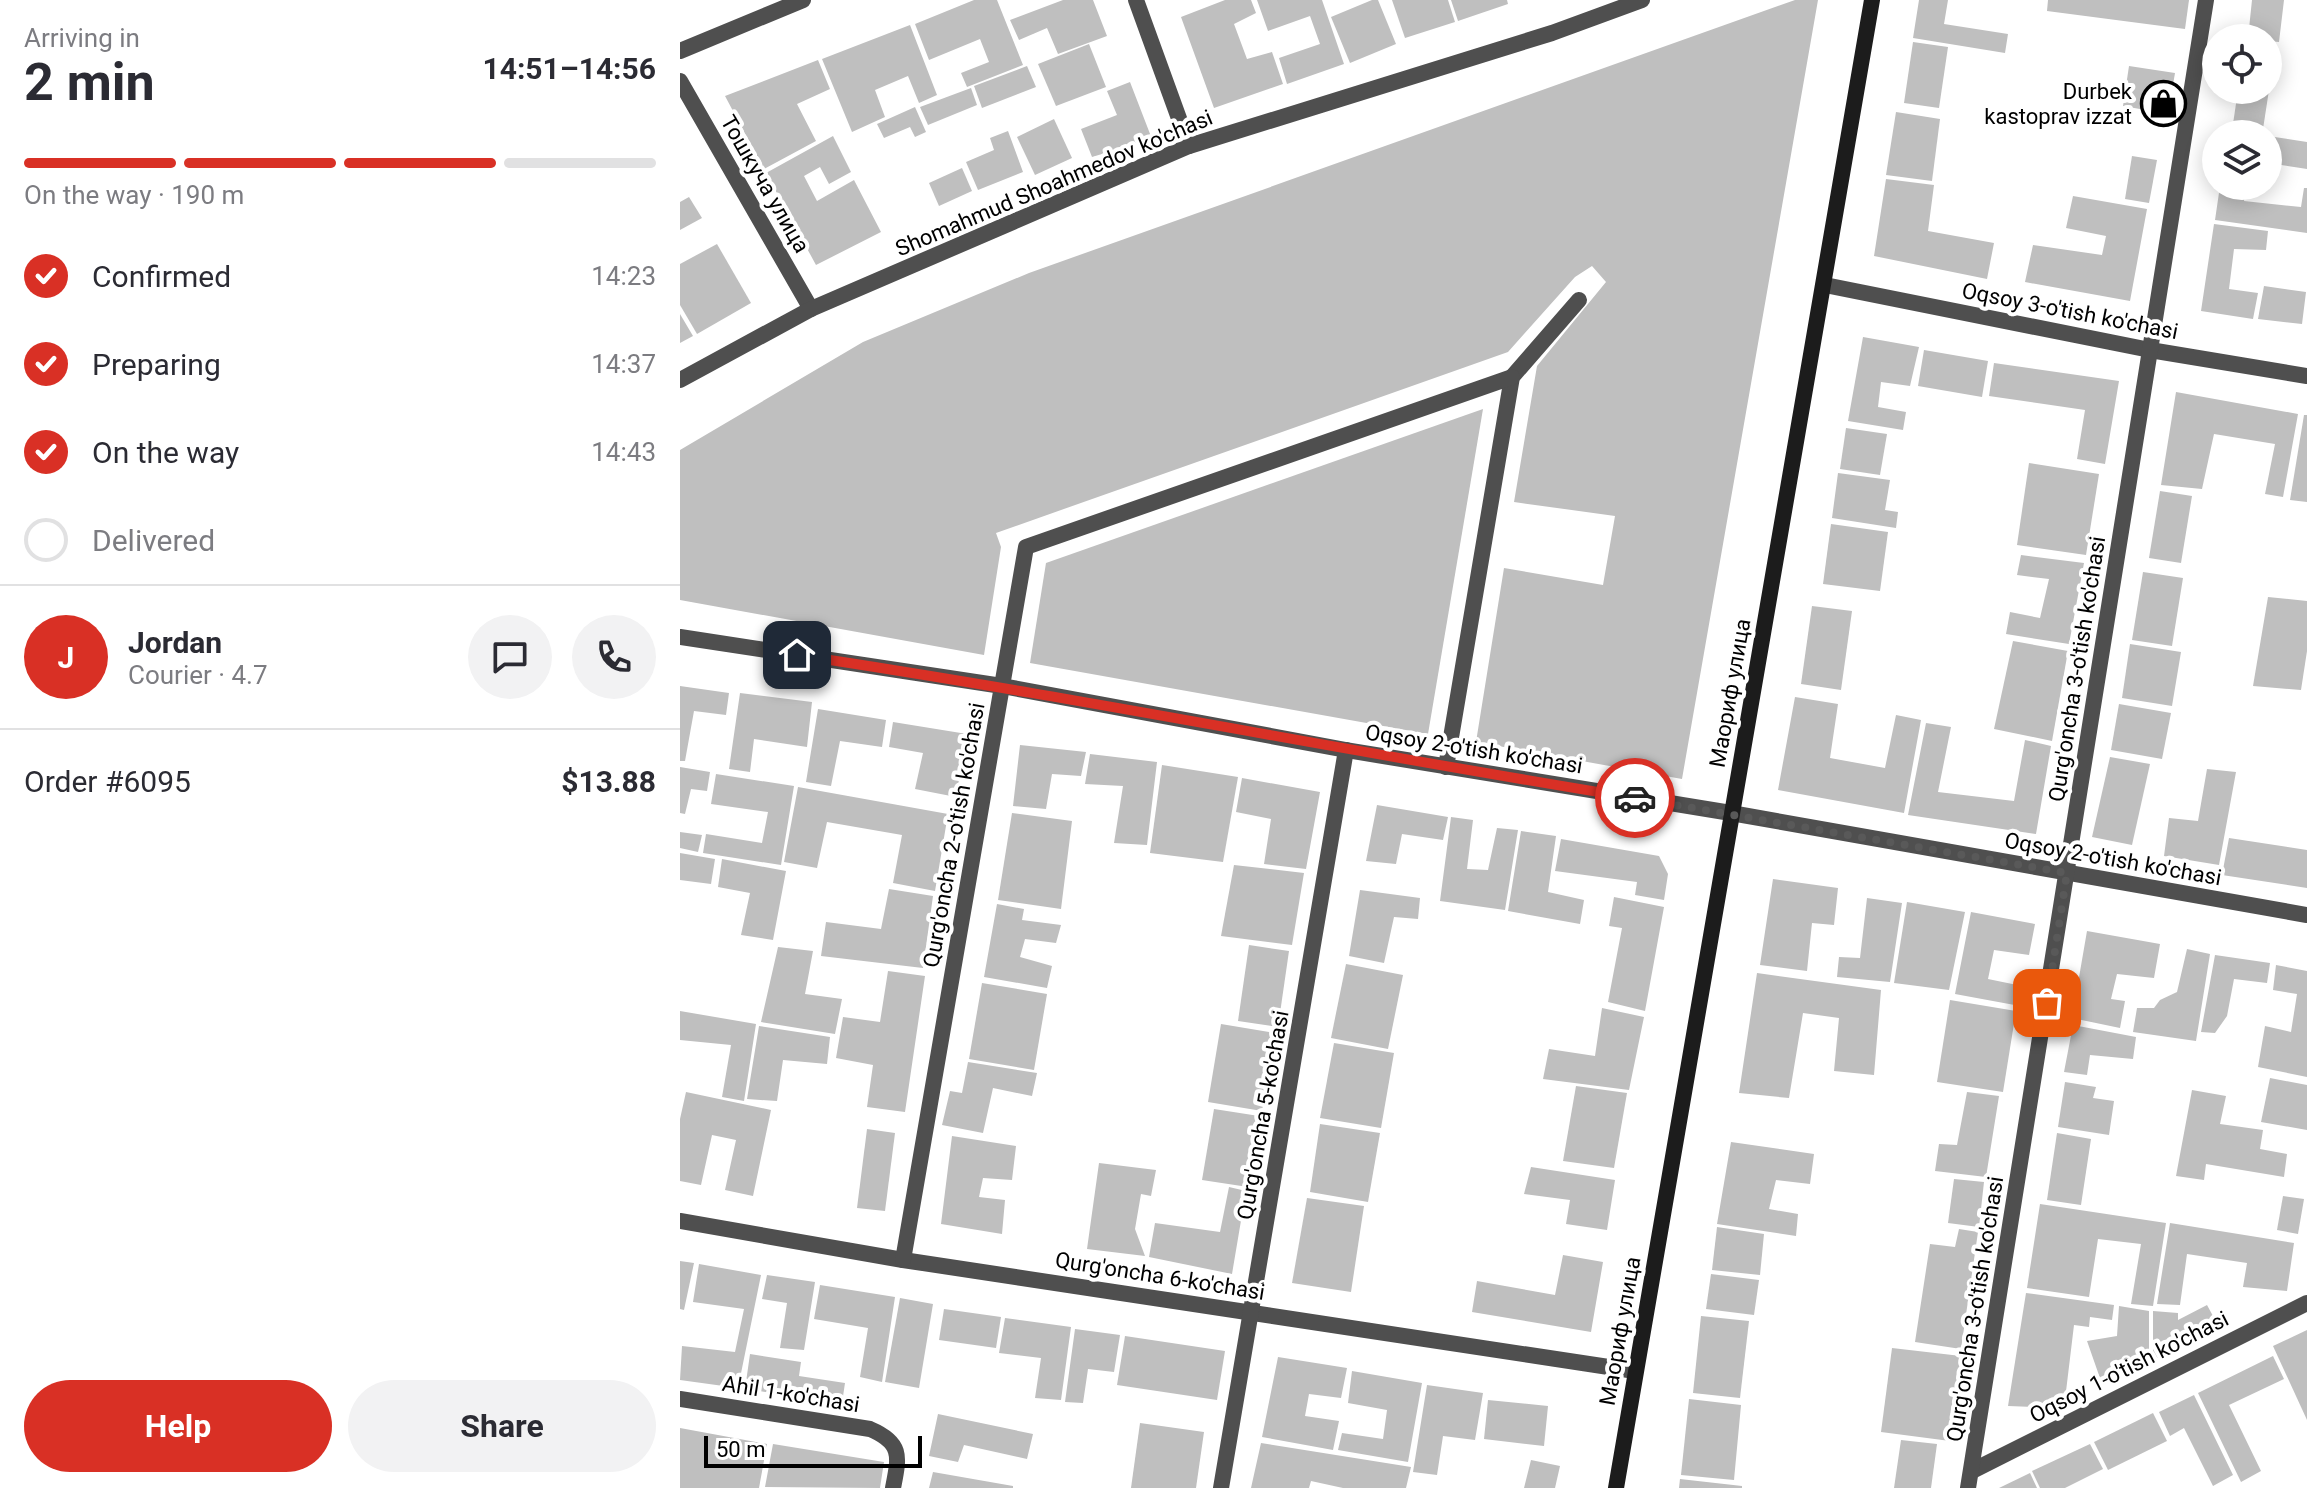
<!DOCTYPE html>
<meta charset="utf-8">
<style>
:root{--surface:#fff;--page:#f2f2f3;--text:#2b2b33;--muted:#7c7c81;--line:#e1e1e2;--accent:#d93025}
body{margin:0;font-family:Roboto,sans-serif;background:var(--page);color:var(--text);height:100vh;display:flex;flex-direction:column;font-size:30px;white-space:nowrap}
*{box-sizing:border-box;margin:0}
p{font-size:26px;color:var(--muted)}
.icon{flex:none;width:44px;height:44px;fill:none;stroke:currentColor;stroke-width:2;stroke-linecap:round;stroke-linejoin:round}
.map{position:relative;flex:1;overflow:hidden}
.drawer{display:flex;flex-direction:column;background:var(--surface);width:680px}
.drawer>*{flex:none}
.tools{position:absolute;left:1522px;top:24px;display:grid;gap:16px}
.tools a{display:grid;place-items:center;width:80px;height:80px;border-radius:50%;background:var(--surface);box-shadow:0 4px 20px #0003;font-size:40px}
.scale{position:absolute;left:24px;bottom:20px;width:218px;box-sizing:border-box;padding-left:8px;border:4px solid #000;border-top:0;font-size:22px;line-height:28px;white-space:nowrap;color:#000;-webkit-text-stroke:6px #fff;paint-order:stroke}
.pin{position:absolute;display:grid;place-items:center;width:68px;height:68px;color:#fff;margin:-34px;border-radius:16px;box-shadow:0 4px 12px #0006}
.courier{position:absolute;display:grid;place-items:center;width:80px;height:80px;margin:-40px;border:6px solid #d93025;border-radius:50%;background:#fff;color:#222;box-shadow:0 2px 10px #0007}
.headline em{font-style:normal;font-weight:700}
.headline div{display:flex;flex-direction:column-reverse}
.headline{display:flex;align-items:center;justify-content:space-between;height:136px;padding:0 24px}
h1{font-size:52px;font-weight:700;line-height:60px}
.bar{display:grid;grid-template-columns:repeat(4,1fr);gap:12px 8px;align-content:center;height:96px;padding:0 24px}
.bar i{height:10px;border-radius:6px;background:var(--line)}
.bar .active{background:var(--accent)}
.bar p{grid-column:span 4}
.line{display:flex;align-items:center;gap:20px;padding:0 24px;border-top:2px solid var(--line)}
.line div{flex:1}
.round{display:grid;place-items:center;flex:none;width:84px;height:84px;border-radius:42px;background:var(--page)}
ol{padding:0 24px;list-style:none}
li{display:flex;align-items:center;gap:24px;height:88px}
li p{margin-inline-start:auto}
li .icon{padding:8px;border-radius:50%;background:var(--accent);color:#fff;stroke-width:4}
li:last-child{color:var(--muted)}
li i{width:44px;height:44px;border:4px solid var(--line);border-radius:50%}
.action{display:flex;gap:16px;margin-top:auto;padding:16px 24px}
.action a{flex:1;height:92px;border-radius:48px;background:var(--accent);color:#fff;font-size:32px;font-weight:700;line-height:92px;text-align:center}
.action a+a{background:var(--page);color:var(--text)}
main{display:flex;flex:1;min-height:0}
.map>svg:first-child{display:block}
.building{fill:#bfbfbf}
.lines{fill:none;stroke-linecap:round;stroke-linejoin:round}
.street{stroke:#4f4f4f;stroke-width:16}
.secondary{stroke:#1c1c1c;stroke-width:16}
.done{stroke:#595959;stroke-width:8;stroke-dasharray:0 14.4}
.route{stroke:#d93025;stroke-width:10}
.labels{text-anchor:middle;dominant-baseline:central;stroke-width:8;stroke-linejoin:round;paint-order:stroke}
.poi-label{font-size:22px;fill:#000;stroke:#fff;text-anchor:end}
.street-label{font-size:22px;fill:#000;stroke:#fff}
</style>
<main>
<section class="drawer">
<div class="headline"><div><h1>2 min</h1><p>Arriving in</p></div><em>14:51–14:56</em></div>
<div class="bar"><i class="active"></i><i class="active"></i><i class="active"></i><i></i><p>On the way · 190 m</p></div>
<ol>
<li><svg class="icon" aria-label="check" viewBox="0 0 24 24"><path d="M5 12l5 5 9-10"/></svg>Confirmed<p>14:23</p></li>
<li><svg class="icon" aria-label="check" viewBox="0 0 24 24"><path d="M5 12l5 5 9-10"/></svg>Preparing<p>14:37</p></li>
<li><svg class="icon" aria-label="check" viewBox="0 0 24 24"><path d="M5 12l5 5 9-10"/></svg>On the way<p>14:43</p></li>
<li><i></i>Delivered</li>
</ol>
<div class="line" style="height:144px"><b class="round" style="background:var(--accent);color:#fff">J</b><div><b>Jordan</b><p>Courier · 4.7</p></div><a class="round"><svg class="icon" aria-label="chat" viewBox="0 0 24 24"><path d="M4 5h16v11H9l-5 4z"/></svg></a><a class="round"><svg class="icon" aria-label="phone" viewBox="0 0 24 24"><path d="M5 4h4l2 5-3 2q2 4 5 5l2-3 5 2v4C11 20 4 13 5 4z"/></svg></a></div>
<div class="line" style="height:104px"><div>Order #6095</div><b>$13.88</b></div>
<div class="action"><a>Help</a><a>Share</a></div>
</section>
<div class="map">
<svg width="1627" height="1488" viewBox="0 0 1627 1488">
<rect width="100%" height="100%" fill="#fff"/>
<g class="building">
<polygon points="294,0 317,0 343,65 287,87 281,73 309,62 300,39 249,60 235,24"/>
<polygon points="383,0 413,0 427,36 378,54 367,28 339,40 330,20"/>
<polygon points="545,0 571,0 576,13 554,24 567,59 592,52 603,84 534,108 501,17"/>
<polygon points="577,0 642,0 664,64 607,84 599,58 640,44 630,16 588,31"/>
<polygon points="692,0 698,0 716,44 670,63 651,17"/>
<polygon points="712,0 768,0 775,22 725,38"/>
<polygon points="771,0 827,0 828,4 778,21"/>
<polygon points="1115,0 1138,0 1002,779 796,742 824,568 923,585 935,516 834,502 857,366 926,282 912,266 895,277 828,352 316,533 321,547 304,655 0,600 0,450 183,342 349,273"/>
<polygon points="1239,0 1268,0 1264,24 1328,34 1325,53 1233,38"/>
<polygon points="1368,0 1509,0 1505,29 1367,11"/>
<polygon points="1572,0 1604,0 1599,42 1588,41 1588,38 1568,38"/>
<polygon points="230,25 257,95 239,103 228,76 195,90 205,117 172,132 142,59"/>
<polygon points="1233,42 1268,47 1259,108 1224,103"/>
<polygon points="409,44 426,87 376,106 358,64"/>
<polygon points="1588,46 1596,47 1590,87 1588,86"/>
<polygon points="138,60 150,89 117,104 136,141 84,169 45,96"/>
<polygon points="347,66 356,87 302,108 294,86"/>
<polygon points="1449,66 1495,73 1488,114 1443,106"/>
<polygon points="450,82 472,139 412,157 401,129 437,115 427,91"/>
<polygon points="291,88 297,105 248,125 240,107"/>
<polygon points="1558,90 1589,90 1583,129 1553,124"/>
<polygon points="235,107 246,132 235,137 230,127 204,138 197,124"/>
<polygon points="1216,112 1260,119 1252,181 1206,175"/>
<polygon points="374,119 392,158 355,175 337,137"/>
<polygon points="328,131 343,172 298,190 286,162 314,150 310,138"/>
<polygon points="153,136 171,172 149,184 140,167 124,176 137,201 174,180 201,232 136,265 86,173"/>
<polygon points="1588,136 1627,142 1627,169 1588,163"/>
<polygon points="1452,156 1477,160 1469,203 1445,199"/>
<polygon points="282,168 292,191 259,206 249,183"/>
<polygon points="1206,179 1254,185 1248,231 1314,243 1307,279 1194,256"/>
<polygon points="1540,186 1566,186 1564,201 1621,207 1624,188 1627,188 1627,233 1535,220"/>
<polygon points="1393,196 1467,209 1450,301 1345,282 1353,245 1422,255 1426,236 1386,228"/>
<polygon points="9,197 22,218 0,230 0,202"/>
<polygon points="1534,224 1588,231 1586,250 1554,249 1549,289 1578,293 1573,319 1521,311"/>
<polygon points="37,244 71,303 17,334 0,305 0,264"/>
<polygon points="1584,286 1626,292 1622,324 1578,319"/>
<polygon points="0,314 13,336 0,343"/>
<polygon points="1183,337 1239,347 1230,386 1201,382 1198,407 1226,412 1223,430 1168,421"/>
<polygon points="1244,350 1308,361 1302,397 1238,386"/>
<polygon points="1314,363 1439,381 1425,464 1397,459 1405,410 1309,396"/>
<polygon points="1496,392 1618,414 1603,497 1585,494 1595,444 1534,434 1522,489 1481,485"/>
<polygon points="803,409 748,734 350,663 366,563"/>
<polygon points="1624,415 1627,415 1627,502 1610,500"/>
<polygon points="1166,428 1207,434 1200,475 1160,469"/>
<polygon points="1349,463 1419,474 1406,555 1337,545"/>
<polygon points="1158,473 1210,480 1205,510 1218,512 1216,528 1152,518"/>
<polygon points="1480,491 1512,496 1501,563 1469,558"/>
<polygon points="1151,524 1208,532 1200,591 1143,584"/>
<polygon points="1341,555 1404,563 1389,644 1326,634 1330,612 1360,618 1369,579 1337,575"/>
<polygon points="1463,572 1503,578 1492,646 1452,640"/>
<polygon points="1588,597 1627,601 1627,651 1621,690 1573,686"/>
<polygon points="1132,606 1172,611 1161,690 1121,684"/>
<polygon points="1333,641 1388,651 1372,741 1314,729"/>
<polygon points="1450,644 1501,652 1492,706 1442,698"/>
<polygon points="0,686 49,693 46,715 14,711 5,761 0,761"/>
<polygon points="60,693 132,702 127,747 74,739 70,772 49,769"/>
<polygon points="1115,697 1158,704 1150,758 1205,768 1216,715 1241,720 1224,813 1098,790"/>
<polygon points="1439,704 1491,713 1482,759 1431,750"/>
<polygon points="138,709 206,720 202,747 160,741 151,786 126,782"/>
<polygon points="213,722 287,734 276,797 235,789 243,753 209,747"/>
<polygon points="1246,723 1271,727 1258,792 1334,801 1345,740 1371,746 1356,834 1228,815"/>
<polygon points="340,745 406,752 401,776 372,774 366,809 333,806"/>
<polygon points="410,754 477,762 467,845 434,843 443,786 405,784"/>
<polygon points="1430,757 1470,764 1452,845 1412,837"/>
<polygon points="482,765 558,777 543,862 470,853"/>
<polygon points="0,767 30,772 27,791 11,789 5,814 0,813"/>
<polygon points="1527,769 1556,772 1539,865 1484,856 1489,818 1518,821"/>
<polygon points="36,774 114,786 101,865 23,853 26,834 82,843 88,812 31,804"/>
<polygon points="562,778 640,792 626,869 584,864 591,819 556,812"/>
<polygon points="118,787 268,814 255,891 213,883 222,835 147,822 137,868 104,862"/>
<polygon points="697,805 768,817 763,840 722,834 716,864 686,861"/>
<polygon points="332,813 392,821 381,909 318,900"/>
<polygon points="771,817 793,820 787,869 808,870 817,828 838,830 825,910 760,901"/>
<polygon points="841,831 876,836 868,892 904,900 900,924 828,911"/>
<polygon points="0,832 22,835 18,852 0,848"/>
<polygon points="1549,838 1627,850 1627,888 1542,875"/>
<polygon points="881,839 979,856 988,874 984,900 955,895 957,882 875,871"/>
<polygon points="0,853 35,859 31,884 0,880"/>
<polygon points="42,859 106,871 93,940 61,935 70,893 38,887"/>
<polygon points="554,865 624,873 612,945 541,936"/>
<polygon points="1093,879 1158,888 1154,925 1132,923 1127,971 1080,965"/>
<polygon points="209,889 253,896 243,968 141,956 146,922 201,929"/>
<polygon points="680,890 740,898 738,919 714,917 704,963 669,956"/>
<polygon points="934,897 984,907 965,1011 928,1002 942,928 929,926"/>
<polygon points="1187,898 1222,903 1210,982 1157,977 1159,957 1180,958"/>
<polygon points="1227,902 1285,912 1269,990 1214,983"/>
<polygon points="317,904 344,909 342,920 381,925 376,943 345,939 340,957 372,966 367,988 304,977"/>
<polygon points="1291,912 1355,924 1349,955 1314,950 1308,979 1342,986 1340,1006 1275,994"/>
<polygon points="1407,931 1480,944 1474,978 1437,974 1431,999 1445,1001 1440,1028 1392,1018"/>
<polygon points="569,945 609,951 598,1027 558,1021"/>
<polygon points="98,947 133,951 125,994 162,999 155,1034 81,1022"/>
<polygon points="1507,949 1530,954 1516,1041 1453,1032 1457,1008 1474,1008 1480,1000 1497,992"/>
<polygon points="1535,955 1590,963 1587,983 1554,979 1547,1016 1535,1033 1521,1032"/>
<polygon points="666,964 723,975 708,1049 651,1038"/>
<polygon points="1596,965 1627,971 1627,1077 1578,1067 1585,1026 1611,1032 1617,994 1593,990"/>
<polygon points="208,971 245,976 225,1112 187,1107 193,1065 156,1058 163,1017 200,1022"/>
<polygon points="1077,973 1201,990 1194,1075 1154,1071 1159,1018 1123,1013 1109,1098 1059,1093"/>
<polygon points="302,983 367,994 354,1070 289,1059"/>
<polygon points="1270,1000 1336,1011 1323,1092 1257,1082"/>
<polygon points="922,1008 964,1017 949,1090 863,1079 869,1049 915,1056"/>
<polygon points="0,1011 76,1024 64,1101 42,1097 51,1045 0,1040"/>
<polygon points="541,1024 595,1033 582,1111 528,1102"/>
<polygon points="1393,1025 1456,1037 1453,1059 1410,1055 1407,1075 1384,1072"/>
<polygon points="79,1026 150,1037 147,1064 103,1060 97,1101 67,1099"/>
<polygon points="654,1043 714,1053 701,1128 640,1118"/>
<polygon points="288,1062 357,1073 352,1096 313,1088 303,1133 262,1125 270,1091 282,1093"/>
<polygon points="1590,1078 1627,1085 1627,1130 1581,1122"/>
<polygon points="1385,1082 1416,1087 1413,1098 1434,1101 1429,1135 1378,1127"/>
<polygon points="896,1086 947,1093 934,1168 883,1161"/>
<polygon points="1512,1090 1546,1096 1540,1124 1583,1130 1580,1149 1607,1154 1604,1177 1526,1164 1524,1180 1496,1176"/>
<polygon points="6,1092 91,1110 73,1196 45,1190 56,1140 32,1135 21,1185 0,1181 0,1119"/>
<polygon points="1287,1092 1319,1096 1306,1177 1255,1171 1259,1144 1277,1145"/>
<polygon points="534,1109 579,1116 568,1187 522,1180"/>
<polygon points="640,1124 700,1133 688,1202 630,1192"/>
<polygon points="187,1129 215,1133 205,1211 177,1208"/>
<polygon points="1377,1133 1411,1139 1401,1205 1367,1200"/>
<polygon points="272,1136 336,1146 332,1180 303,1178 299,1197 325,1200 322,1234 261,1224"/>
<polygon points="1051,1142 1134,1154 1130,1184 1096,1180 1089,1209 1118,1214 1116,1236 1037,1224"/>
<polygon points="419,1163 476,1170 471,1196 461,1194 455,1229 465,1256 407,1249"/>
<polygon points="851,1167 935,1180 927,1230 886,1224 890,1200 844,1194"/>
<polygon points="1274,1179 1304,1182 1299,1227 1268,1223"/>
<polygon points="549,1187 566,1191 552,1274 469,1257 475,1223 540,1232"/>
<polygon points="1603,1196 1624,1199 1618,1234 1597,1230"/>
<polygon points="627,1198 684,1206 671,1292 612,1283"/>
<polygon points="1360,1204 1486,1223 1473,1306 1451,1304 1461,1244 1418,1239 1409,1297 1347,1288"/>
<polygon points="1490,1223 1614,1243 1607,1291 1563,1287 1567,1263 1507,1254 1500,1305 1477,1304"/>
<polygon points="1037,1227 1084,1234 1080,1275 1032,1270"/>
<polygon points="1279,1229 1298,1232 1281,1349 1235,1342 1250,1244 1275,1247"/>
<polygon points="883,1255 923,1262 911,1332 792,1312 797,1281 875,1295"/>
<polygon points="0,1261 14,1263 4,1310 0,1309"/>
<polygon points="19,1264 81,1275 58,1388 0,1380 2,1346 55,1352 64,1309 13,1302"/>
<polygon points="1031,1274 1079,1280 1074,1315 1026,1309"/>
<polygon points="87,1275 135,1282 124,1350 100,1348 107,1303 82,1299"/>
<polygon points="140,1285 215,1297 202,1382 180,1377 188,1328 134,1319"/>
<polygon points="1346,1293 1434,1305 1432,1320 1410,1317 1409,1327 1394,1325 1384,1408 1328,1406"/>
<polygon points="220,1298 253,1304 239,1388 205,1382"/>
<polygon points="1527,1305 1539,1327 1473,1360 1473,1311 1498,1313 1498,1320"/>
<polygon points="1439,1306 1469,1311 1469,1361 1421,1381 1407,1341 1437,1336"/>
<polygon points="264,1309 321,1317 316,1348 259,1340"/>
<polygon points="1021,1316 1069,1321 1060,1398 1013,1393"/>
<polygon points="325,1318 391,1327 381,1400 355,1398 361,1358 319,1353"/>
<polygon points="395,1329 440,1335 434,1372 408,1369 403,1403 385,1402"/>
<polygon points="1627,1330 1627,1420 1593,1346"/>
<polygon points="445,1336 545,1351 537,1400 437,1385"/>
<polygon points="1212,1348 1281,1356 1270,1441 1201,1432"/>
<polygon points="70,1354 121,1362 119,1376 165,1383 162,1403 65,1389"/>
<polygon points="1593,1356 1604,1379 1549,1405 1581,1471 1561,1482 1518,1393"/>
<polygon points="598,1357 667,1368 661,1398 629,1394 625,1416 659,1421 653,1450 582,1437"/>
<polygon points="672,1371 742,1383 728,1462 658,1450 662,1433 703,1439 707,1410 668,1403"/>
<polygon points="747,1385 803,1393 795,1440 763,1436 757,1475 733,1472"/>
<polygon points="1514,1395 1553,1475 1533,1486 1504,1428 1490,1436 1479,1412"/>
<polygon points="1009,1399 1061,1405 1054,1480 1001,1475"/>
<polygon points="808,1400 868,1406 864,1446 804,1439"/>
<polygon points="1473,1413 1487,1441 1428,1470 1414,1442"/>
<polygon points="258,1414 353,1434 347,1459 284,1445 278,1462 249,1456"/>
<polygon points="460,1423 524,1432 516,1488 451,1488"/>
<polygon points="0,1428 87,1444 79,1488 0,1488"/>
<polygon points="1221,1440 1257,1444 1251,1488 1214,1488"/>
<polygon points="581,1443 731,1467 726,1488 663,1488 631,1481 629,1488 571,1488"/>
<polygon points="93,1444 204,1462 200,1488 85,1487"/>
<polygon points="1410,1444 1423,1469 1385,1488 1360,1488 1352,1471"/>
<polygon points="851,1460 880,1466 875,1488 844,1488"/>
<polygon points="253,1472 333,1486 333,1488 249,1488"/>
<polygon points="1350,1473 1357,1488 1319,1488"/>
<polygon points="1000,1479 1062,1486 1062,1488 999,1488"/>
</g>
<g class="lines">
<g class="street">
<polyline points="456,0 509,146"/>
<polyline points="0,51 123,0"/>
<polyline points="0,81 131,309"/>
<polyline points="1145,285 1470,350 1627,376"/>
<polyline points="0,380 131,309 509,146 872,33 962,0"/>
<polyline points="0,637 322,686 666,750 1051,813 1627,915"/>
<polyline points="766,767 832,377 899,300"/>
<polyline points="0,1221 223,1260 955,1371"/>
<polyline points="223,1260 346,547 832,377"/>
<path d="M0 1399 190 1429C223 1443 219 1457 213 1488"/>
<polyline points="1292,1471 1627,1303"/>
<polyline points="541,1488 666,750"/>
<polyline points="1288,1488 1526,0"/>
</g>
<polyline class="secondary" points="936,1488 1192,0"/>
</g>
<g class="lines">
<polyline class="done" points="955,798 1387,873 1367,1003"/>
<path class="route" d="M117 655C397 697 675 753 955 798"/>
</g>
<defs>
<symbol id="shop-ring" viewBox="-11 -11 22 22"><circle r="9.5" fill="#fff" stroke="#000" stroke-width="1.5"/><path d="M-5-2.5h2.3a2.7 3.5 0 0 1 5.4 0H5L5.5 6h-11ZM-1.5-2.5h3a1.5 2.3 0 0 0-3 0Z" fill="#000"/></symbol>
</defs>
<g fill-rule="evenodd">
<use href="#shop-ring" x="1458" y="78" width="51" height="51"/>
</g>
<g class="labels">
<g class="poi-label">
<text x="1452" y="91">Durbek<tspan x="1452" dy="25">kastoprav izzat</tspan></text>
</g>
<g class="street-label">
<text transform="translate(374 183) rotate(-23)">Shomahmud Shoahmedov ko'chasi</text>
<text transform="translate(85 184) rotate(60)">Тошкуча улица</text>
<text transform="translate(1390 311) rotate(11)">Oqsoy 3-o'tish ko'chasi</text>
<text transform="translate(1397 669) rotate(-81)">Qurg'oncha 3-o'tish ko'chasi</text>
<text transform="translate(1050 693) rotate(-80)">Маориф улица</text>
<text transform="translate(794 749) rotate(9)">Oqsoy 2-o'tish ko'chasi</text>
<text transform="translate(274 835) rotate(-80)">Qurg'oncha 2-o'tish ko'chasi</text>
<text transform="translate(1433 859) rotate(10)">Oqsoy 2-o'tish ko'chasi</text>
<text transform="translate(583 1115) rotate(-80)">Qurg'oncha 5-ko'chasi</text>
<text transform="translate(480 1276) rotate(9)">Qurg'oncha 6-ko'chasi</text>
<text transform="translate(1295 1309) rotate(-81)">Qurg'oncha 3-o'tish ko'chasi</text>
<text transform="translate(940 1331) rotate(-80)">Маориф улица</text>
<text transform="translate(1449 1367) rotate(-27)">Oqsoy 1-o'tish ko'chasi</text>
<text transform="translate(111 1394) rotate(9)">Ahil 1-ko'chasi</text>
</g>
</g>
</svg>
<div class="tools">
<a><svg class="icon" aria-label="locate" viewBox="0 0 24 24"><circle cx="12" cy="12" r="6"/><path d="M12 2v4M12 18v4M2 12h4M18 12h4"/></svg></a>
<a><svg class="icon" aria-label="layers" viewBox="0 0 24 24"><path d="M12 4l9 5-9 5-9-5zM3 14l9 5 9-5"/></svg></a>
</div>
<div class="scale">50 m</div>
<div class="pin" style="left:1367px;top:1003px;background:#ea580c"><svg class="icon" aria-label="bag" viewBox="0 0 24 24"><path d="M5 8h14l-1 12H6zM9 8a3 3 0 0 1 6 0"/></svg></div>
<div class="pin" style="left:117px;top:655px;background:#1f2937"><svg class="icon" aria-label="home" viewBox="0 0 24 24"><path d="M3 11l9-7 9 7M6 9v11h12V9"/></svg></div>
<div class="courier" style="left:955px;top:798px"><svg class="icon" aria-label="car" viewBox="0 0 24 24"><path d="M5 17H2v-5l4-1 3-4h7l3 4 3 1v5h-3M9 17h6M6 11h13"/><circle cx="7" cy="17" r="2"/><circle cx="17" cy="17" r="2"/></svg></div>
</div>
</main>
